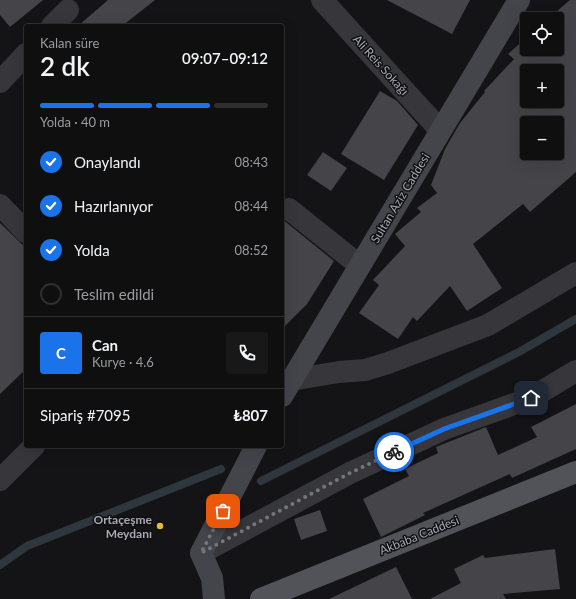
<!DOCTYPE html>
<html lang="tr">
<meta charset="utf-8">
<style>
:root{--surface:#0f0f10;--page:#181819;--text:#f1f3f6;--muted:#9b9c9f;--line:#2f2f30;--accent:#1a73e8}
body{margin:0;font-family:Lato,sans-serif;background:var(--page);color:var(--text);height:100vh;display:flex;flex-direction:column;font-size:15px;white-space:nowrap}
*{box-sizing:border-box;margin:0}
p{font-size:13px;color:var(--muted)}
.icon{flex:none;width:22px;height:22px;fill:none;stroke:currentColor;stroke-width:2;stroke-linecap:round;stroke-linejoin:round}
.map{position:relative;flex:1;overflow:hidden}
.side{position:absolute;left:24px;top:24px;width:260px;height:424px;display:flex;flex-direction:column;background:var(--surface);border-radius:4px;box-shadow:0 4px 16px #0002,0 0 0 1px var(--line)}
.side>*{flex:none}
.controls{position:absolute;left:520px;top:12px;display:grid;gap:8px}
.controls a{display:grid;place-items:center;width:44px;height:44px;border-radius:4px;background:var(--surface);box-shadow:0 4px 16px #0002,0 0 0 1px var(--line);font-size:20px}
.pin{position:absolute;display:grid;place-items:center;width:34px;height:34px;color:#fff;margin:-17px;border-radius:8px;box-shadow:0 2px 6px #0006}
.courier{position:absolute;display:grid;place-items:center;width:40px;height:40px;margin:-20px;border:3px solid #1a73e8;border-radius:50%;background:#fff;color:#222;box-shadow:0 1px 5px #0007}
.overview em{font-style:normal;font-weight:600}
.overview div{display:flex;flex-direction:column-reverse}
.overview{display:flex;align-items:center;justify-content:space-between;height:68px;padding:0 16px}
h1{font-size:26px;font-weight:600;line-height:30px}
.bar{display:grid;grid-template-columns:repeat(4,1fr);gap:6px 4px;align-content:center;height:48px;padding:0 16px}
.bar i{height:5px;border-radius:3px;background:var(--line)}
.bar .active{background:var(--accent)}
.bar p{grid-column:span 4}
.line{display:flex;align-items:center;gap:10px;padding:0 16px;border-top:1px solid var(--line)}
.line div{flex:1}
.round{display:grid;place-items:center;flex:none;width:42px;height:42px;border-radius:4px;background:var(--page)}
ol{padding:0 16px;list-style:none}
li{display:flex;align-items:center;gap:12px;height:44px}
li p{margin-inline-start:auto}
li .icon{padding:4px;border-radius:50%;background:var(--accent);color:#fff;stroke-width:4}
li:last-child{color:var(--muted)}
li i{width:22px;height:22px;border:2px solid var(--line);border-radius:50%}
.map>svg:first-child{display:block}
.lines{fill:none;stroke-linecap:round;stroke-linejoin:round}
.stream{stroke:#2e363e;stroke-width:8}
.building{fill:#444449;fill-rule:evenodd}
.street{stroke:#36363b;stroke-width:22}
.secondary{stroke:#44454a;stroke-width:22}
.primary{stroke:#525359;stroke-width:22}
.done{stroke:#74767d;stroke-width:4;stroke-dasharray:0 7.2}
.route{stroke:#1a73e8;stroke-width:5}
.poi-dot{fill:#e5b93d;stroke:#0f0f11;stroke-width:1.5}
.labels{text-anchor:middle;dominant-baseline:central;stroke-width:3;stroke-linejoin:round;paint-order:stroke}
.street-label{font-size:12px;fill:#a7aab5;stroke:#0f0f11}
.poi-label{font-size:12px;font-weight:bold;fill:#a7aab5;stroke:#0f0f11;text-anchor:end}
</style>
<div class="map">
<svg width="576" height="599" viewBox="0 0 576 599">
<rect width="100%" height="100%" fill="#141416"/>
<g class="lines">
<g class="stream">
<polyline points="261,481 519,352 576,319"/>
<polyline points="0,565 27,546 221,469"/>
</g>
</g>
<g class="building">
<polygon points="0,0 43,0 10,27 0,15"/>
<polygon points="108,0 155,0 122,26 78,26"/>
<polygon points="387,0 470,0 452,34"/>
<path d="M570 0H576V172L530 212 523 204 473 244 502 288 467 311 450 286 417 321 413 317 398 339 359 313 379 285 373 280 405 246 395 234 421 212 417 208 437 193 431 185 445 149 460 123 485 92 484 91 514 59 508 54 527 37V49H557V19H548ZM527 71H557V101H527ZM527 123H557V153H527Z"/>
<polygon points="380,91 397,101 418,125 384,180 341,154"/>
<polygon points="323,152 347,168 331,191 307,175"/>
<polygon points="282,219 334,261 307,304 282,329"/>
<polygon points="0,223 26,248 26,369 0,394"/>
<polygon points="576,404 576,449 512,478 510,474 423,513 425,515 381,537 363,499 409,476 405,469 438,453 436,447 486,427 498,455 537,437 531,427"/>
<polygon points="320,510 327,531 301,540 294,519"/>
<polygon points="555,549 560,589 503,594 506,599 430,599 461,583 454,569 483,555 485,558"/>
<polygon points="396,567 412,599 329,599"/>
</g>
<g class="lines">
<g class="street">
<polyline points="322,0 440,130"/>
<polyline points="52,26 68,10"/>
<polyline points="0,82 26,54"/>
<polyline points="0,205 26,232"/>
<polyline points="289,209 359,265"/>
<polyline points="291,380 339,372 365,370 388,363 488,325 576,273"/>
<polyline points="0,480 34,446"/>
<polyline points="201,553 350,473 444,429 531,398 576,371"/>
</g>
<g class="secondary">
<polyline points="282,396 519,0"/>
<polyline points="214,599 212,578 201,553 256,446"/>
</g>
<polyline class="primary" points="261,599 576,472"/>
</g>
<g class="lines">
<polyline class="done" points="223,511 201,553 350,473 394,452"/>
<polyline class="route" points="394,452 444,429 531,398"/>
</g>
<circle class="poi-dot" cx="160" cy="526" r="4"/>
<g class="labels">
<g class="street-label">
<text transform="translate(381 65) rotate(48)">Ali Reis Sokağı</text>
<text transform="translate(400 198) rotate(-59)">Sultan Aziz Caddesi</text>
<text transform="translate(419 535) rotate(-22)">Akbaba Caddesi</text>
</g>
<g class="poi-label">
<text x="152" y="519">Ortaçeşme<tspan x="152" dy="14">Meydanı</tspan></text>
</g>
</g>
</svg>
<div class="controls">
<a><svg class="icon" aria-label="locate" viewBox="0 0 24 24"><circle cx="12" cy="12" r="6"/><path d="M12 2v4M12 18v4M2 12h4M18 12h4"/></svg></a>
<a>+</a>
<a>−</a>
</div>
<div class="pin" style="left:223px;top:511px;background:#ea580c"><svg class="icon" aria-label="bag" viewBox="0 0 24 24"><path d="M5 8h14l-1 12H6zM9 8a3 3 0 0 1 6 0"/></svg></div>
<div class="pin" style="left:531px;top:398px;background:#1f2937"><svg class="icon" aria-label="home" viewBox="0 0 24 24"><path d="M3 11l9-7 9 7M6 9v11h12V9"/></svg></div>
<div class="courier" style="left:394px;top:452px"><svg class="icon" aria-label="bike" viewBox="0 0 24 24"><circle cx="6" cy="16" r="4"/><circle cx="18" cy="16" r="4"/><path d="M6 16l4-8h5l3 8M10 8l3 8H6M13 5h3"/></svg></div>
<section class="side">
<div class="overview"><div><h1>2 dk</h1><p>Kalan süre</p></div><em>09:07–09:12</em></div>
<div class="bar"><i class="active"></i><i class="active"></i><i class="active"></i><i></i><p>Yolda · 40 m</p></div>
<ol>
<li><svg class="icon" aria-label="check" viewBox="0 0 24 24"><path d="M5 12l5 5 9-10"/></svg>Onaylandı<p>08:43</p></li>
<li><svg class="icon" aria-label="check" viewBox="0 0 24 24"><path d="M5 12l5 5 9-10"/></svg>Hazırlanıyor<p>08:44</p></li>
<li><svg class="icon" aria-label="check" viewBox="0 0 24 24"><path d="M5 12l5 5 9-10"/></svg>Yolda<p>08:52</p></li>
<li><i></i>Teslim edildi</li>
</ol>
<div class="line" style="height:72px"><b class="round" style="background:var(--accent);color:#fff">C</b><div><b>Can</b><p>Kurye · 4.6</p></div><a class="round"><svg class="icon" aria-label="phone" viewBox="0 0 24 24"><path d="M5 4h4l2 5-3 2q2 4 5 5l2-3 5 2v4C11 20 4 13 5 4z"/></svg></a></div>
<div class="line" style="height:52px"><div>Sipariş #7095</div><b>₺807</b></div>
</section>
</div>
